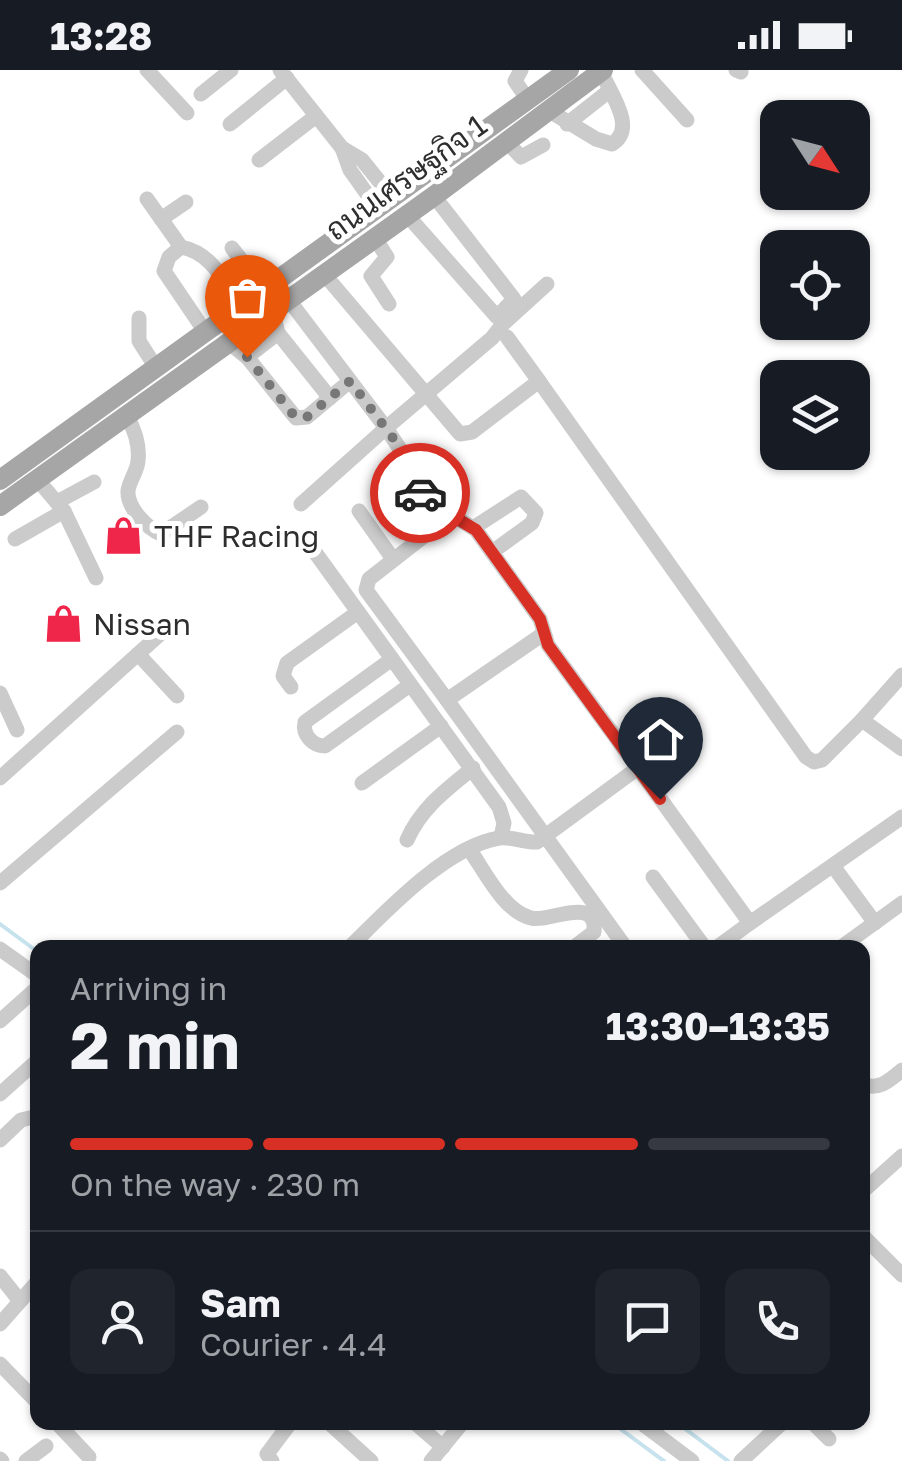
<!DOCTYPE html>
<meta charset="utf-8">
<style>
:root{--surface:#171b24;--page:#20242c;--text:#f1f3f6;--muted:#9ea1a6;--line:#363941;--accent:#d93025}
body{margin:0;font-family:"Golos Text",Sarabun,sans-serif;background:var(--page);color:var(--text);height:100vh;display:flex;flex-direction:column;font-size:38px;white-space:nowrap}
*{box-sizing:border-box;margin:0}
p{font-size:32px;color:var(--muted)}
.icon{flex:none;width:55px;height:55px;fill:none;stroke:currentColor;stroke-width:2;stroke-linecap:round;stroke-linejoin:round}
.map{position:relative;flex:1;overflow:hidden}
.side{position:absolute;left:30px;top:870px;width:840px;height:490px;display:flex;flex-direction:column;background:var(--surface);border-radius:20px;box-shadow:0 2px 8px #0004}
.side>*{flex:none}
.needle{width:65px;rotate:126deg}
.controls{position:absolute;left:760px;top:30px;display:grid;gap:20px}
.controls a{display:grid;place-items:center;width:110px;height:110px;border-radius:20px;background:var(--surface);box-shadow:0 2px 8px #0004;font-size:50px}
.pin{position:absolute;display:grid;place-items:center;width:85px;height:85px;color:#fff;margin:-102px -42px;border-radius:50% 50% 50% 0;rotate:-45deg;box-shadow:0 0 10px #0007}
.pin .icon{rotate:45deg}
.courier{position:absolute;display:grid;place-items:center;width:100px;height:100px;margin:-50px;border:8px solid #d93025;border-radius:50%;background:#fff;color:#222;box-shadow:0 2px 12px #0007}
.summary em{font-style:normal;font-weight:700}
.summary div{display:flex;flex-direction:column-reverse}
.summary{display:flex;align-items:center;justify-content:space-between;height:170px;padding:0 40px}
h1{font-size:65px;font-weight:700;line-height:75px}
.bar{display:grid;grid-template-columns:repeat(4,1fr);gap:15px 10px;align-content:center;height:120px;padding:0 40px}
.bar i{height:12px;border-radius:8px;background:var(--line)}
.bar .on{background:var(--accent)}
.bar p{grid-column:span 4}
.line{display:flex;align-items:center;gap:25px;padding:0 40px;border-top:2px solid var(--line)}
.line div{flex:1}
.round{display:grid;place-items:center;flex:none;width:105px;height:105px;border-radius:20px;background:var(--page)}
.status{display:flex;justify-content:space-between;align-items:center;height:70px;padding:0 50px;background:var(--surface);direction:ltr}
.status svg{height:28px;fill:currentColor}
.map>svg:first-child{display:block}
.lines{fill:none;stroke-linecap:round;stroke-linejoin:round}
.stream{stroke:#c5e2ed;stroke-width:4}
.minor{stroke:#cbcbcb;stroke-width:15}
.major{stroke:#a6a6a6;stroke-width:20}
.done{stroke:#777;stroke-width:10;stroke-dasharray:0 18}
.route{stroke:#d93025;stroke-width:12}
.labels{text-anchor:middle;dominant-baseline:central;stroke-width:10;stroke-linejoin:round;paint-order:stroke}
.street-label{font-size:30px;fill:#2e2e2e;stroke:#fff}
.poi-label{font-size:30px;fill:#2e2e2e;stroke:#fff;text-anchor:start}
</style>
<div class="status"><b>13:28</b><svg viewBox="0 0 49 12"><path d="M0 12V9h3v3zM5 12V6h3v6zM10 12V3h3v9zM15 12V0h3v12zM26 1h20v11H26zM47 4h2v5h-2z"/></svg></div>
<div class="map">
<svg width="902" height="1391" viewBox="0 0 902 1391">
<rect width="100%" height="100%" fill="#fff"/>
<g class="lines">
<g class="stream">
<polyline points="0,854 38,882"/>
<polyline points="611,1352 664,1391"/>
<polyline points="676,1352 728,1391"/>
</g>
<g class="minor">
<polyline points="147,0 187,43"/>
<polyline points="280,0 342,78 362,90 392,127"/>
<polyline points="521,0 515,11 528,30"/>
<polyline points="642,0 687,50"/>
<polyline points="736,0 741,2"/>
<polyline points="201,24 231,0"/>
<path d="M548 40 596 69 612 74C638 58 609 22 601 1"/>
<polyline points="230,54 287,8"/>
<polyline points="567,54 609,21"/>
<polyline points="507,72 521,87 543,75"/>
<polyline points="342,78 350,100 377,138"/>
<polyline points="259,90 316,46"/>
<polyline points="147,129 181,177"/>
<polyline points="407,145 497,247 514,229 434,126"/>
<polyline points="161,149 186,132"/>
<polyline points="375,168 387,187 371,206 389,234"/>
<polyline points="232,178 263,218"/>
<polyline points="324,204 460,364 472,362 539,311 806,687 814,692 822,690 862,650 902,679"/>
<polyline points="288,229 386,358 492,268 503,254 547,214"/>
<polyline points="139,248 139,271 155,296"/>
<path d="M204 260 164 201 169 187 181 177C212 183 223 210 240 235"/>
<polyline points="278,263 330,328"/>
<polyline points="507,267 539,311"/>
<polyline points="228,272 247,287 278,263 272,240"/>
<polyline points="247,287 296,348 307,347 350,311"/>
<path d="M127 345C134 360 140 374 138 391 137 402 129 411 128 421 127 438 147 458 161 464L201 437"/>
<polyline points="37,409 64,441 96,508"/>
<polyline points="57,432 94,412"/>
<polyline points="301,434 386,358 404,385 411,410 442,452 369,509 366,520 447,630"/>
<polyline points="359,441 393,489"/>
<polyline points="442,452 457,448 476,460 540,549 548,575 638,698"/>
<polyline points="473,458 521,427 536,443 532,453 492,482"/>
<polyline points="304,467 499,737 504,753 501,767"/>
<polyline points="15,469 64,441"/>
<polyline points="543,564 447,630 626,878"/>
<polyline points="138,584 177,626"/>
<path d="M392 589 305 652C302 665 313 676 325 676L410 615"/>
<polyline points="291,617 283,606 287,593 358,542"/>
<polyline points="0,623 17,660"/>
<polyline points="862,650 902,605"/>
<polyline points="0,708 168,557"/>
<polyline points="362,713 441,656"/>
<path d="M407 770C421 738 446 720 473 698"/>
<path d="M469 779C485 801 503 841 531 848 549 853 597 824 594 862L573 878"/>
<polyline points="833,796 875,853"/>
<polyline points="653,807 705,878"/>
<polyline points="0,813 177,662"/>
<path d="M349 878C386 841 446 777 499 768 511 766 525 773 537 772L638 698 750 853 902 747"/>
<polyline points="716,878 750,853"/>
<polyline points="840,878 902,833"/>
<polyline points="0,879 38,906"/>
<polyline points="0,951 38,917"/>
<path d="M862 1014C879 1021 890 1010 902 1000"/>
<polyline points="0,1024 38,990"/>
<polyline points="0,1070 21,1050 38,1046"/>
<polyline points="862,1122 902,1086"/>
<polyline points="862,1165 902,1205"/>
<polyline points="0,1206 20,1231"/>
<polyline points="0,1254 38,1211"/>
<polyline points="0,1294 38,1333"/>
<polyline points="56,1352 89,1387"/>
<polyline points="328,1352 371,1391"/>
<polyline points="414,1352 443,1377"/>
<polyline points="640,1352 692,1391"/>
<polyline points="812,1352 829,1369"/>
<polyline points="0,1389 2,1391"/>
<polyline points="26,1391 46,1376"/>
<polyline points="272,1391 267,1384 291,1352"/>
<polyline points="431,1391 463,1352"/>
<polyline points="741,1391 783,1352"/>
</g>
<g class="major">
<polyline points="0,410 569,0"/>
<polyline points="0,436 434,126 603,0"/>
</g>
</g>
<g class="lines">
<polyline class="done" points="247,287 296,348 307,347 350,311 399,376 411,410 420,423"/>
<polyline class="route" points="420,423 442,452 456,448 476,460 540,549 548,575 660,729"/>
</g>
<defs>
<symbol id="shop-bare" viewBox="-9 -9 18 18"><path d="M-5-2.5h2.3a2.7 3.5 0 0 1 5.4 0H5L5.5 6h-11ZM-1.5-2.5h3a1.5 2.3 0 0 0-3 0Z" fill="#ef254a" stroke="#fff" stroke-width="2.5" paint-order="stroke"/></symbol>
</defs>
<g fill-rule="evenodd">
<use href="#shop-bare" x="96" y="438" width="55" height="55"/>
<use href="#shop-bare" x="36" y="526" width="55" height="55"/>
</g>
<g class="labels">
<g class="street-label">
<text transform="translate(406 107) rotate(-36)">ถนนเศรษฐกิจ 1</text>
</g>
<g class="poi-label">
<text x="154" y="466">THF Racing</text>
<text x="93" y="554">Nissan</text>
</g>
</g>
</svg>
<div class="controls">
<a><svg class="needle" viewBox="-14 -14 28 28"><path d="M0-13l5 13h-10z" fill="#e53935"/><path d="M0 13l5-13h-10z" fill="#9ea1a6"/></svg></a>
<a><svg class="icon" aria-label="locate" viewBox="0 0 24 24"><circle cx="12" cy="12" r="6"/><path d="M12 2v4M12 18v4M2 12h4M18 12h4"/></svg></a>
<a><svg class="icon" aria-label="layers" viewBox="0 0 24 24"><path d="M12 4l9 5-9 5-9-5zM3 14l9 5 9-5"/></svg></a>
</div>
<div class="pin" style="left:247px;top:287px;background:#ea580c"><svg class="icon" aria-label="bag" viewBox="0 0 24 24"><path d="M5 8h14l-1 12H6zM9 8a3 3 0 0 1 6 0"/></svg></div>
<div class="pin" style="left:660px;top:729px;background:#1f2937"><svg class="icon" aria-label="home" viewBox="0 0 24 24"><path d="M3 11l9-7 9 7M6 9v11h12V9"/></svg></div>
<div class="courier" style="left:420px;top:423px"><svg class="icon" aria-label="car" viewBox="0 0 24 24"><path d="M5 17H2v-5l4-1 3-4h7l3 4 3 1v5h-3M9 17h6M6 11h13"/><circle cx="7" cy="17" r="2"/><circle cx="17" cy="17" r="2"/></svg></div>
<section class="side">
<div class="summary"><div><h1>2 min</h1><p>Arriving in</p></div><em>13:30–13:35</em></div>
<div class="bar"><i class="on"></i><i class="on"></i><i class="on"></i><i></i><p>On the way · 230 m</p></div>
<div class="line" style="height:180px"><a class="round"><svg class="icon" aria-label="person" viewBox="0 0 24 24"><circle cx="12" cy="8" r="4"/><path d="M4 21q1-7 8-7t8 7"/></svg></a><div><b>Sam</b><p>Courier · 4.4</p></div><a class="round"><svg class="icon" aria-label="chat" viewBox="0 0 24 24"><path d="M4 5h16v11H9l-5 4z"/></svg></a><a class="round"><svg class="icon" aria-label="phone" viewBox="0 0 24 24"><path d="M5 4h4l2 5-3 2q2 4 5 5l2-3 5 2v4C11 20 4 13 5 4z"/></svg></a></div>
</section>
</div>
